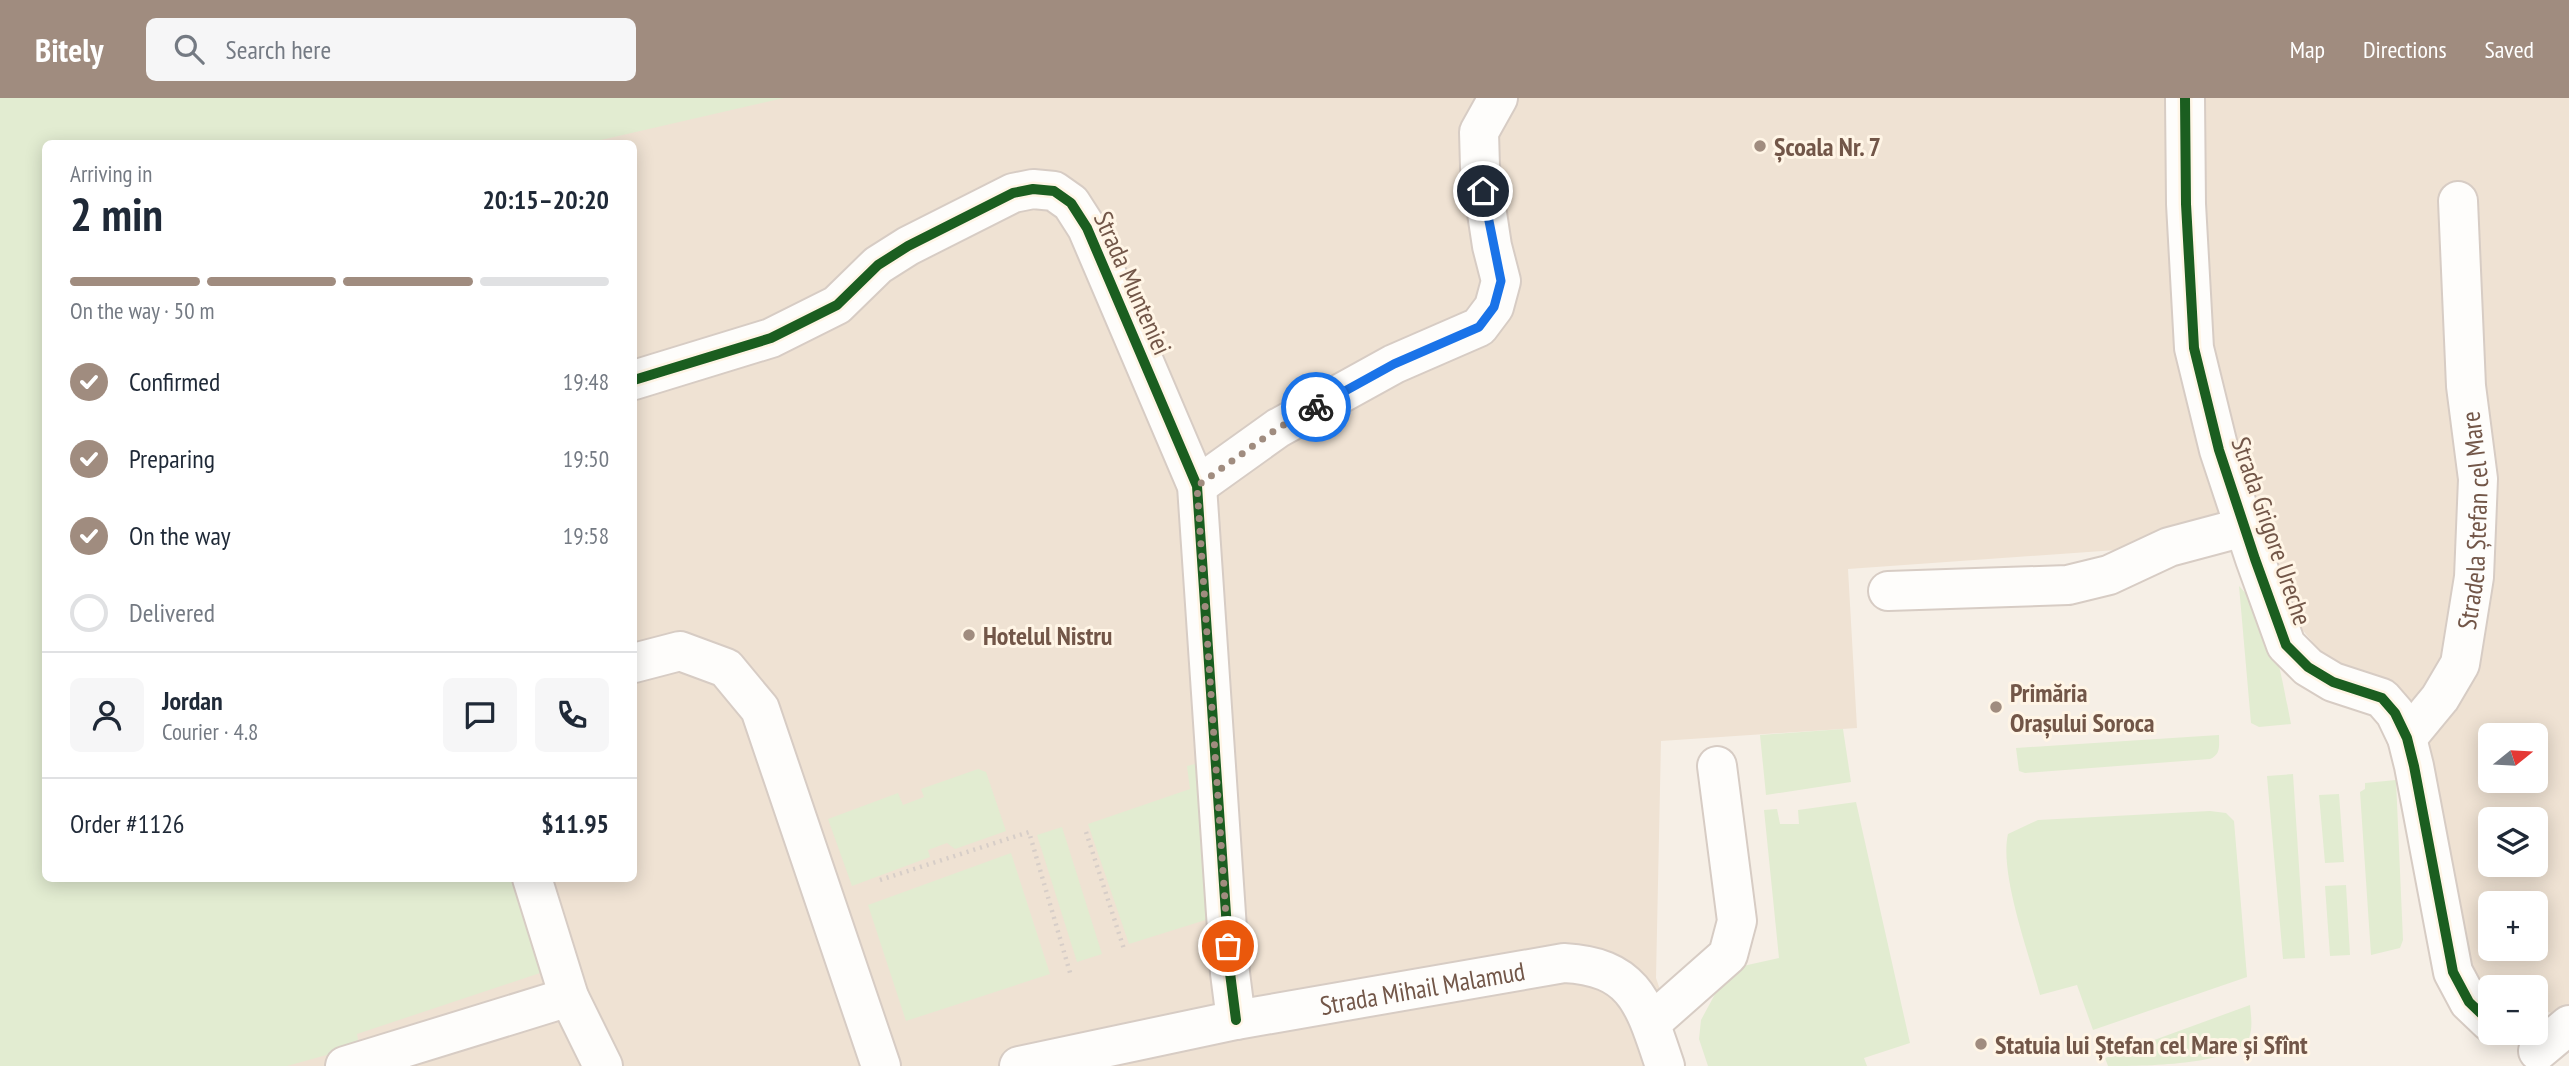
<!DOCTYPE html>
<meta charset="utf-8">
<style>
:root{--surface:#fff;--page:#f6f6f7;--text:#1f2937;--muted:#747a83;--line:#e0e1e3;--accent:#a08c7f}
body{margin:0;font-family:"PT Sans Narrow",sans-serif;background:var(--page);color:var(--text);height:100vh;display:flex;flex-direction:column;font-size:26px;white-space:nowrap}
*{box-sizing:border-box;margin:0}
p{font-size:23px;color:var(--muted)}
.icon{flex:none;width:38px;height:38px;fill:none;stroke:currentColor;stroke-width:2;stroke-linecap:round;stroke-linejoin:round}
.map{position:relative;flex:1;overflow:hidden}
.details{position:absolute;left:42px;top:42px;width:595px;height:742px;display:flex;flex-direction:column;background:var(--surface);border-radius:10px;box-shadow:0 4px 18px #0003}
.details>*{flex:none}
.needle{width:46px;rotate:72deg}
.fabs{position:absolute;left:2478px;top:625px;display:grid;gap:14px}
.fabs a{display:grid;place-items:center;width:70px;height:70px;border-radius:10px;background:var(--surface);box-shadow:0 4px 18px #0003;font-size:35px}
.pin{position:absolute;display:grid;place-items:center;width:60px;height:60px;color:#fff;margin:-30px;border:4px solid #fff;border-radius:50%;box-shadow:0 2px 7px #0007}
.courier{position:absolute;display:grid;place-items:center;width:70px;height:70px;margin:-35px;border:5px solid #1a73e8;border-radius:50%;background:#fff;color:#222;box-shadow:0 2px 9px #0007}
.headline em{font-style:normal;font-weight:600}
.headline div{display:flex;flex-direction:column-reverse}
.headline{display:flex;align-items:center;justify-content:space-between;height:119px;padding:0 28px}
h1{font-size:46px;font-weight:600;line-height:52px}
.bar{display:grid;grid-template-columns:repeat(4,1fr);gap:10px 7px;align-content:center;height:84px;padding:0 28px}
.bar i{height:9px;border-radius:5px;background:var(--line)}
.bar .on{background:var(--accent)}
.bar p{grid-column:span 4}
.line{display:flex;align-items:center;gap:18px;padding:0 28px;border-top:2px solid var(--line)}
.line div{flex:1}
.round{display:grid;place-items:center;flex:none;width:74px;height:74px;border-radius:10px;background:var(--page)}
ol{padding:0 28px;list-style:none}
li{display:flex;align-items:center;gap:21px;height:77px}
li p{margin-inline-start:auto}
li .icon{padding:7px;border-radius:50%;background:var(--accent);color:#fff;stroke-width:4}
li:last-child{color:var(--muted)}
li i{width:38px;height:38px;border:4px solid var(--line);border-radius:50%}
header{display:flex;align-items:center;gap:42px;box-sizing:border-box;height:98px;padding:0 35px;background:var(--accent);color:#fff}
header strong{font-size:33px}
nav{display:flex;gap:38px;margin-inline-start:auto;font-size:24px}
.search{width:490px;height:63px;background:var(--page);display:flex;align-items:center;gap:18px;box-sizing:border-box;padding:0 24px;border-radius:10px;color:var(--muted);font-size:26px}
.map>svg:first-child{display:block}
.residential{fill:#efe2d3;fill-rule:evenodd}
.green{fill:#e2ecd1}
.lines{fill:none;stroke-linecap:round;stroke-linejoin:round}
.minor-casing{stroke:#d7ccc4;stroke-width:42}
.path{stroke:#d7cec8;stroke-width:4.5;stroke-dasharray:2 5;stroke-linecap:butt}
.minor{stroke:#fefdfb;stroke-width:38}
.cycleway-casing{stroke:#fff5e6;stroke-width:15}
.cycleway{stroke:#1b5e20;stroke-width:10}
.done{stroke:#a08c7f;stroke-width:7;stroke-dasharray:0 12.6}
.route{stroke:#1a73e8;stroke-width:9}
.poi-dot{fill:#a08c7f;stroke:#fff5e6;stroke-width:2.5}
.labels{text-anchor:middle;dominant-baseline:central;stroke-width:6;stroke-linejoin:round;paint-order:stroke}
.poi-label{font-size:26px;font-weight:bold;fill:#725648;stroke:#fff5e6;text-anchor:start}
.street-label{font-size:26px;fill:#725648;stroke:#fff5e6}
</style>
<header>
<strong>Bitely</strong>
<div class="search"><svg class="icon" aria-label="search" viewBox="0 0 24 24"><circle cx="10" cy="10" r="6"/><path d="M15 15l6 6"/></svg>Search here</div>
<nav><a>Map</a><a>Directions</a><a>Saved</a></nav>
</header>
<div class="map">
<svg width="2569" height="968" viewBox="0 0 2569 968">
<rect width="100%" height="100%" fill="#f6efe6"/>
<path class="residential" d="M706 0H2569V922L2536 909V889H2490V892L2476 886 2438 694 2229 444 1848 471 1857 630 1661 643 1656 880 1686 968H213L503 781 634 780V46L591 45ZM2490 637H2536V682H2490ZM2490 721H2536V766H2490ZM2490 805H2536V850H2490Z"/>
<g class="green">
<polygon points="0,0 784,0 588,45 46,46 46,780 514,781 540,875 357,936 359,948 287,968 0,968"/>
<path d="M2239 488C2275 524 2281 577 2291 626L2259 629 2251 625Z"/>
<polygon points="1843,631 1851,684 1766,697 1760,637"/>
<path d="M2219 637C2219 648 2221 656 2210 661L2025 675 2019 673 2016 650Z"/>
<polygon points="1199,665 1215,819 1129,846 1088,726 1190,691 1187,668"/>
<polygon points="978,671 986,674 1006,733 955,751 947,745 928,752 930,759 852,788 828,721 898,695 903,707 924,699 921,691"/>
<polygon points="2293,676 2305,860 2283,861 2267,678"/>
<polygon points="2396,682 2403,842 2400,850 2371,857 2360,694 2365,691 2365,685"/>
<polygon points="2339,696 2344,764 2325,765 2319,697"/>
<polygon points="1856,704 1910,945 1864,960 1867,968 1708,968 1699,941 1701,922 1721,885 1743,868 1779,860 1764,712 1777,711 1780,726 1799,726 1798,712"/>
<path d="M2210 713 2226 715 2234 723 2247 879 2093 932 2077 887 2040 897C2029 856 1999 775 2008 736L2038 722Z"/>
<polygon points="1062,729 1102,856 1077,864 1037,737"/>
<polygon points="1011,755 1050,876 906,923 868,807"/>
<polygon points="2346,787 2350,857 2330,858 2325,788"/>
<path d="M2250 907C2251 917 2253 930 2249 940 2234 968 2141 968 2108 968L2105 960Z"/>
</g>
<g class="lines">
<defs>
<g id="minor">
<polyline points="2185,0 2186,106 2194,250 2219,352 2255,461 2286,547 2308,569 2333,584 2382,600 2395,615 2407,640 2414,668 2453,874 2469,904 2490,924"/>
<polyline points="634,282 771,240 837,207 878,167 908,148 1013,95 1033,91 1054,93 1071,105 1087,130 1197,388 1230,875 1236,922"/>
<polyline points="1197,388 1278,330 1394,266 1479,229 1494,209 1501,183 1492,148 1480,69 1479,34 1498,0"/>
<polyline points="1888,493 2068,487 2109,477 2169,449 2244,429"/>
<polyline points="634,565 680,553 726,570 760,611 881,968"/>
<path id="s1" d="M2407 640 2440 600 2460 566 2474 479 2478 381 2466 288 2458 103"/>
<polyline points="532,780 569,899 603,968"/>
<polyline points="1651,925 1728,857 1737,823 1717,668"/>
<polyline points="2538,953 2569,927"/>
<polyline points="345,968 569,899"/>
<path id="s2" d="M1019 968 1236 922 1564 865C1636 869 1644 906 1665 968"/>
</g>
</defs>
<use href="#minor" class="minor-casing"/>
<g class="path">
<polyline points="1086,734 1124,851"/>
<polyline points="880,782 1029,734 1071,878"/>
</g>
<use href="#minor" class="minor"/>
<defs>
<g id="cycleway">
<polyline points="2185,0 2186,106 2194,250 2219,352 2255,461 2286,547 2308,569 2333,584 2382,600 2395,615 2407,640 2414,668 2453,874 2469,904 2490,924"/>
<polyline points="634,282 771,240 837,207 878,167 908,148 1013,95 1033,91 1054,93 1071,105 1087,130 1197,388 1230,875 1236,922"/>
</g>
</defs>
<use href="#cycleway" class="cycleway-casing"/>
<use href="#cycleway" class="cycleway"/>
</g>
<g class="lines">
<polyline class="done" points="1228,848 1197,388 1278,330 1316,309"/>
<polyline class="route" points="1316,309 1394,266 1479,229 1494,209 1501,183 1483,93"/>
</g>
<g class="poi-dot">
<circle cx="1760" cy="48" r="7"/>
<circle cx="969" cy="537" r="7"/>
<circle cx="1996" cy="609" r="7"/>
<circle cx="1981" cy="946" r="7"/>
</g>
<g class="labels">
<g class="poi-label">
<text x="1774" y="48">Școala Nr. 7</text>
<text x="983" y="537">Hotelul Nistru</text>
<text x="2010" y="594">Primăria<tspan x="2010" dy="30">Orașului Soroca</tspan></text>
<text x="1995" y="946">Statuia lui Ștefan cel Mare și Sfînt</text>
</g>
<g class="street-label">
<text transform="translate(1133 185) rotate(66)">Strada Munteniei</text>
<text stroke="none"><textPath href="#s1" startOffset="236">Stradela Ștefan cel Mare</textPath></text>
<text transform="translate(2272 433) rotate(71)">Strada Grigore Ureche</text>
<text stroke="none"><textPath href="#s2" startOffset="411">Strada Mihail Malamud</textPath></text>
</g>
</g>
</svg>
<div class="fabs">
<a><svg class="needle" viewBox="-14 -14 28 28"><path d="M0-13l5 13h-10z" fill="#e53935"/><path d="M0 13l5-13h-10z" fill="#747a83"/></svg></a>
<a><svg class="icon" aria-label="layers" viewBox="0 0 24 24"><path d="M12 4l9 5-9 5-9-5zM3 14l9 5 9-5"/></svg></a>
<a>+</a>
<a>−</a>
</div>
<div class="pin" style="left:1228px;top:848px;background:#ea580c"><svg class="icon" aria-label="bag" viewBox="0 0 24 24"><path d="M5 8h14l-1 12H6zM9 8a3 3 0 0 1 6 0"/></svg></div>
<div class="pin" style="left:1483px;top:93px;background:#1f2937"><svg class="icon" aria-label="home" viewBox="0 0 24 24"><path d="M3 11l9-7 9 7M6 9v11h12V9"/></svg></div>
<div class="courier" style="left:1316px;top:309px"><svg class="icon" aria-label="bike" viewBox="0 0 24 24"><circle cx="6" cy="16" r="4"/><circle cx="18" cy="16" r="4"/><path d="M6 16l4-8h5l3 8M10 8l3 8H6M13 5h3"/></svg></div>
<section class="details">
<div class="headline"><div><h1>2 min</h1><p>Arriving in</p></div><em>20:15–20:20</em></div>
<div class="bar"><i class="on"></i><i class="on"></i><i class="on"></i><i></i><p>On the way · 50 m</p></div>
<ol>
<li><svg class="icon" aria-label="check" viewBox="0 0 24 24"><path d="M5 12l5 5 9-10"/></svg>Confirmed<p>19:48</p></li>
<li><svg class="icon" aria-label="check" viewBox="0 0 24 24"><path d="M5 12l5 5 9-10"/></svg>Preparing<p>19:50</p></li>
<li><svg class="icon" aria-label="check" viewBox="0 0 24 24"><path d="M5 12l5 5 9-10"/></svg>On the way<p>19:58</p></li>
<li><i></i>Delivered</li>
</ol>
<div class="line" style="height:126px"><a class="round"><svg class="icon" aria-label="person" viewBox="0 0 24 24"><circle cx="12" cy="8" r="4"/><path d="M4 21q1-7 8-7t8 7"/></svg></a><div><b>Jordan</b><p>Courier · 4.8</p></div><a class="round"><svg class="icon" aria-label="chat" viewBox="0 0 24 24"><path d="M4 5h16v11H9l-5 4z"/></svg></a><a class="round"><svg class="icon" aria-label="phone" viewBox="0 0 24 24"><path d="M5 4h4l2 5-3 2q2 4 5 5l2-3 5 2v4C11 20 4 13 5 4z"/></svg></a></div>
<div class="line" style="height:91px"><div>Order #1126</div><b>$11.95</b></div>
</section>
</div>
